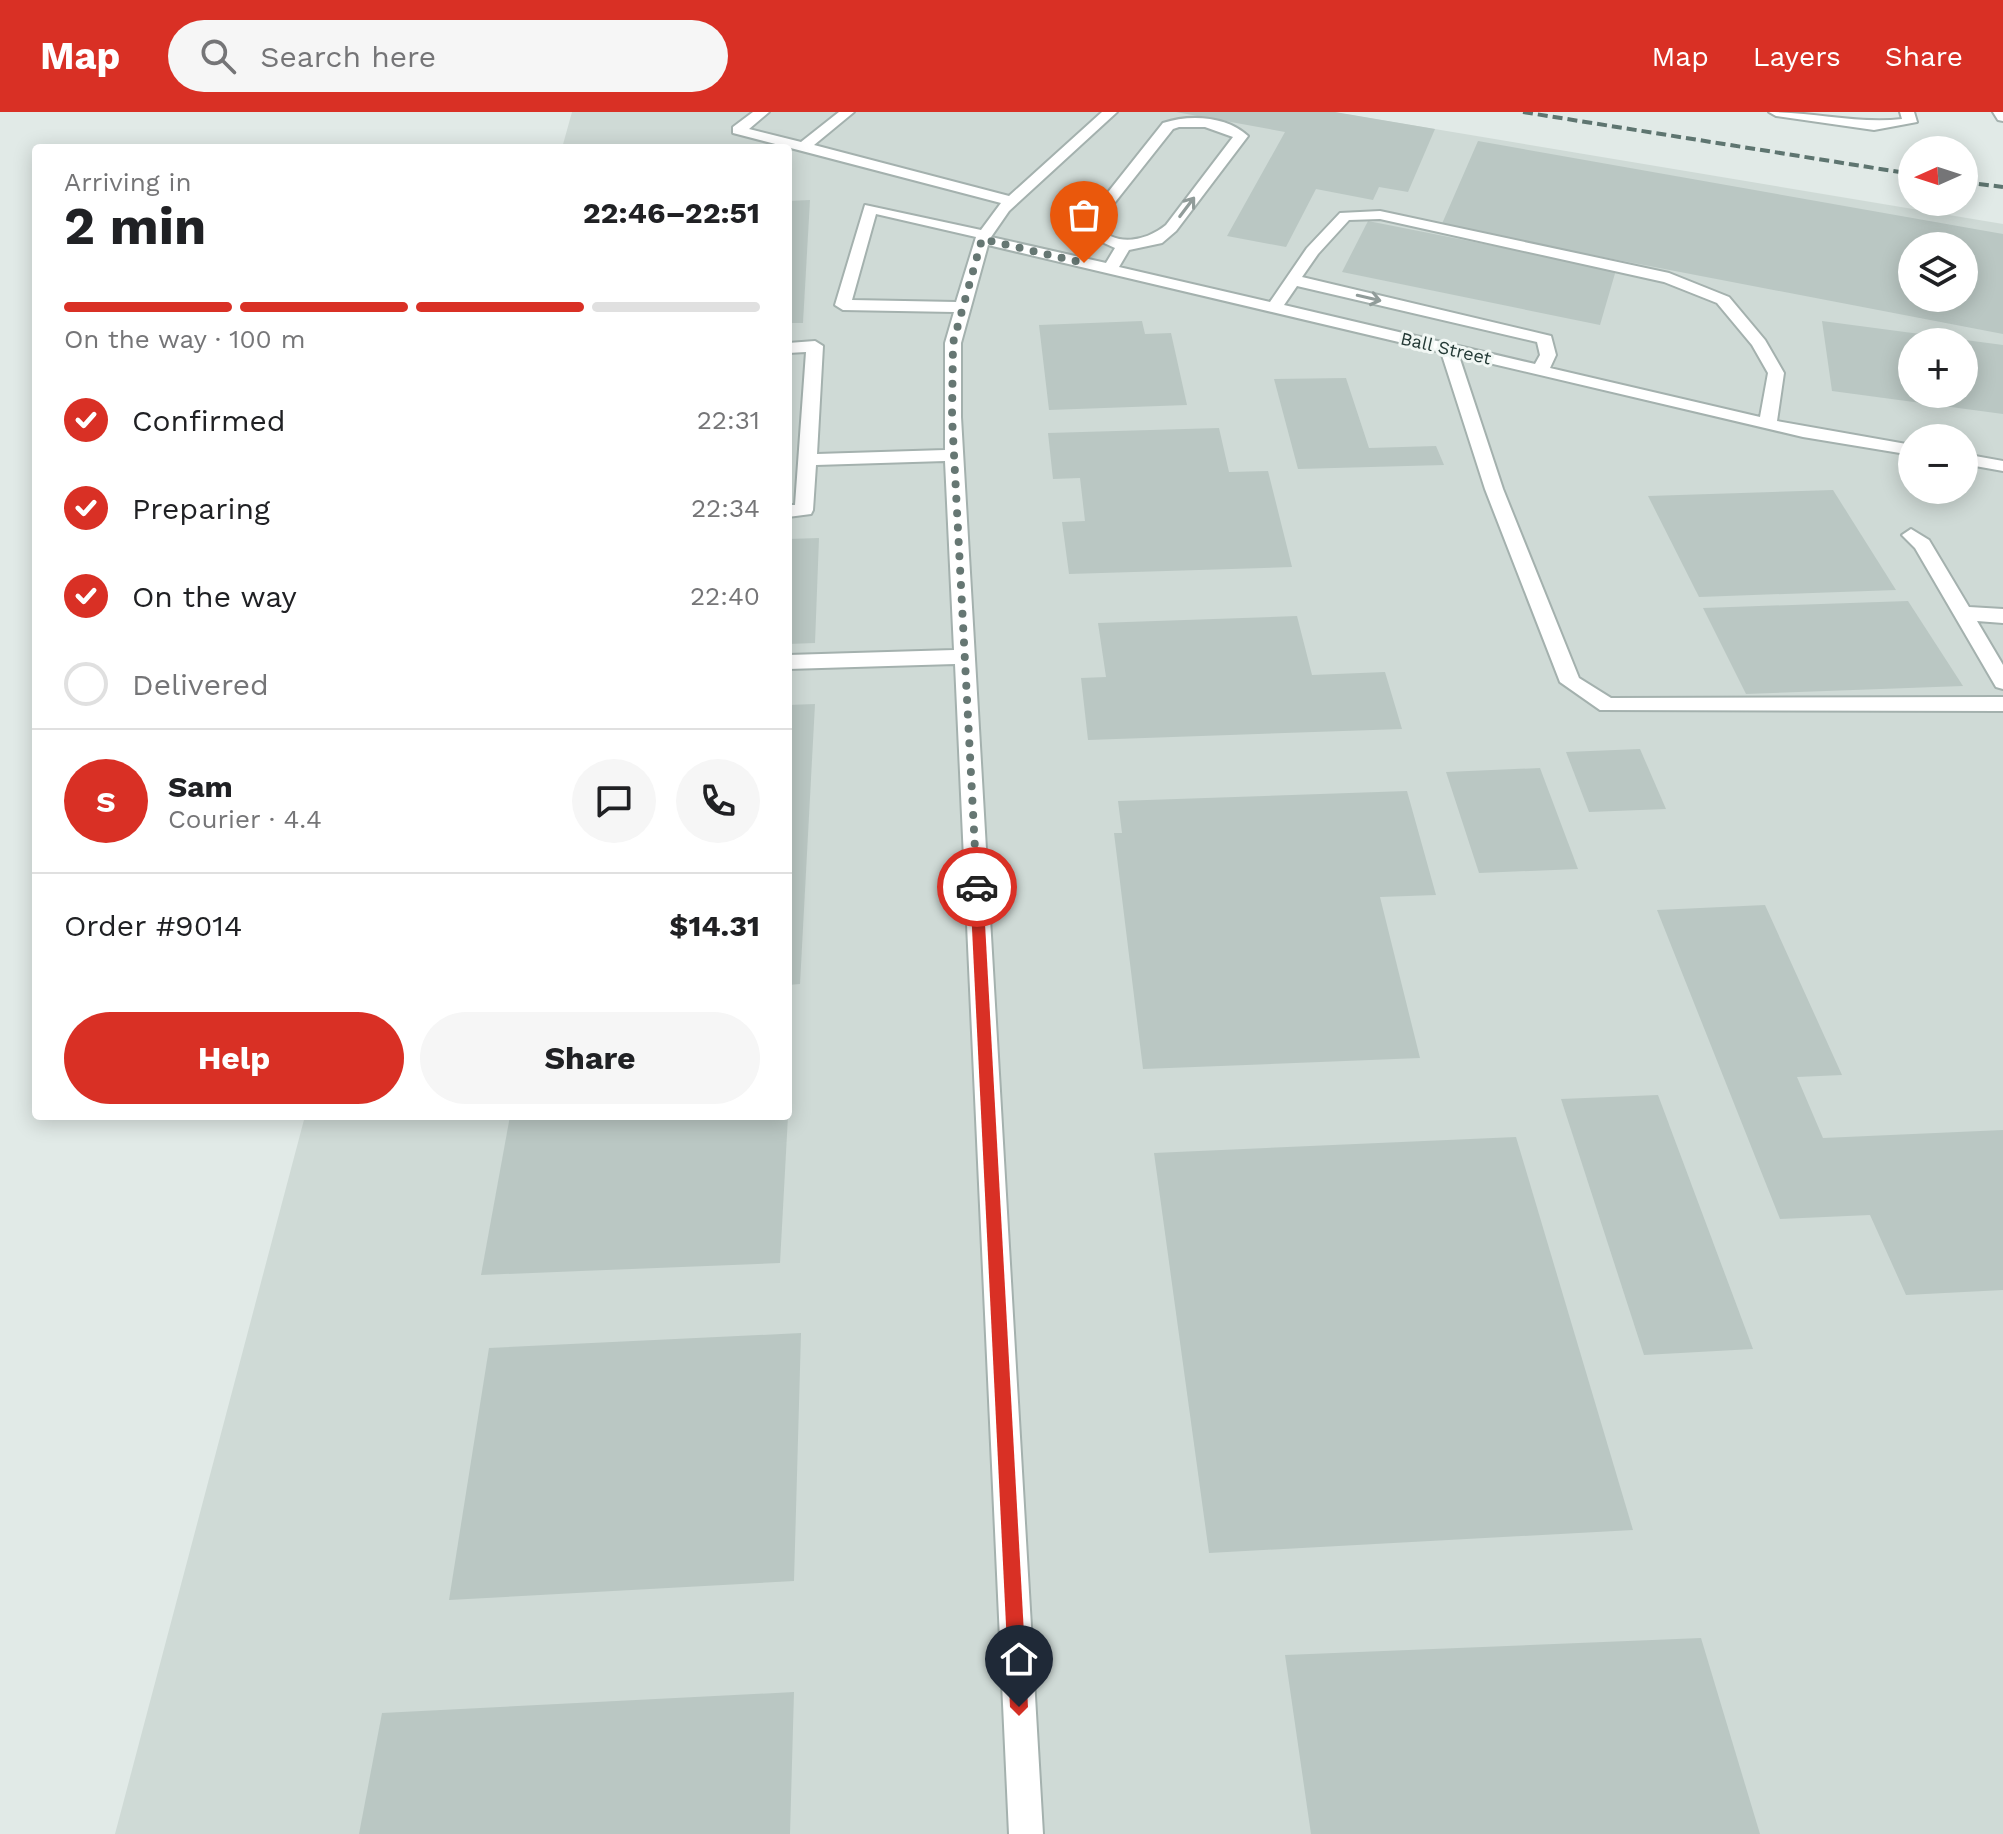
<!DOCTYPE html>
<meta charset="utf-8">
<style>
:root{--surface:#fff;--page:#f6f6f6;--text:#202124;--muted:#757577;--line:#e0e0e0;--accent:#d93025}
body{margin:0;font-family:"Work Sans",sans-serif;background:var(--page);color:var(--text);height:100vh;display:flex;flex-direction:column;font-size:30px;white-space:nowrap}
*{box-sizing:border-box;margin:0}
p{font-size:26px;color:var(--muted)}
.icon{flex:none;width:44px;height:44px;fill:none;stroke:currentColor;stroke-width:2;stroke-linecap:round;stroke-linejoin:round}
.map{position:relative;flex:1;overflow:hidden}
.side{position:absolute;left:32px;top:32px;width:760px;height:976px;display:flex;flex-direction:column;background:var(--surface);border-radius:8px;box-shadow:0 4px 20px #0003}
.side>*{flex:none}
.needle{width:52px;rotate:267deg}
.tools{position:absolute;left:1898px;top:24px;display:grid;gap:16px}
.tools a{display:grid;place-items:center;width:80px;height:80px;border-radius:50%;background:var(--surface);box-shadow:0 4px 20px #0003;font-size:40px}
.pin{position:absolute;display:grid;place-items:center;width:68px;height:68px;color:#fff;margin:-82px -34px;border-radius:50% 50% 50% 0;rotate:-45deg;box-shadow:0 0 8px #0007}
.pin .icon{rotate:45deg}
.courier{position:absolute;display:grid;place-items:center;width:80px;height:80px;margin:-40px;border:6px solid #d93025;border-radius:50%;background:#fff;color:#222;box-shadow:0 2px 10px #0007}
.head em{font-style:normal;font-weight:700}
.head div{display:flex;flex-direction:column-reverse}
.head{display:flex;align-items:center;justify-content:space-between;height:136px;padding:0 32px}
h1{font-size:52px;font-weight:700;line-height:60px}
.bar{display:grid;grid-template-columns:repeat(4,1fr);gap:12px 8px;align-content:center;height:96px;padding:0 32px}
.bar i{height:10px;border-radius:6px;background:var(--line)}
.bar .current{background:var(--accent)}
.bar p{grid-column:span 4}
.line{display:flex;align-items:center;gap:20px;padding:0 32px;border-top:2px solid var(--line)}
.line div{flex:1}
.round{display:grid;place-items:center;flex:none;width:84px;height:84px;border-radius:42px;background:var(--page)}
ol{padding:0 32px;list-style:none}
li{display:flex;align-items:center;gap:24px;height:88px}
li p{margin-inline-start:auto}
li .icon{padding:8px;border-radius:50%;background:var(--accent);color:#fff;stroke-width:4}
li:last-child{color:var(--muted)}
li i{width:44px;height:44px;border:4px solid var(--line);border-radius:50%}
.cta{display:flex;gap:16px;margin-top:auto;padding:16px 32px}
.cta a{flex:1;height:92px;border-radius:48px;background:var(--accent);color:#fff;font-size:32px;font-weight:700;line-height:92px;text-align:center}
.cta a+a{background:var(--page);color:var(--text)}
header{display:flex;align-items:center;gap:48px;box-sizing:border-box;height:112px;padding:0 40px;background:var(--accent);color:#fff}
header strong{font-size:38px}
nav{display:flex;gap:44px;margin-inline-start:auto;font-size:28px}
.search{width:560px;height:72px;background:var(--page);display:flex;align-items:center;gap:20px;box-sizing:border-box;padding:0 28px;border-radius:44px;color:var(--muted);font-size:30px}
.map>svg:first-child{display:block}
.built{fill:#cfdad6;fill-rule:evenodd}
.building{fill:#bac7c3;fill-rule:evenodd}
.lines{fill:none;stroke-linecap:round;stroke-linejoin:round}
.minor-casing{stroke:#a4b1ae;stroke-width:4}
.minor{fill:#fff;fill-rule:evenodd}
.rail{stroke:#5e7570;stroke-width:4;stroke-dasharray:10 5;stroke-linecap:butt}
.oneway{stroke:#919c9a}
.route{fill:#d93025}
.done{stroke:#667773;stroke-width:8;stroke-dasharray:0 14.4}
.labels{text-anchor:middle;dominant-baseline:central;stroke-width:6;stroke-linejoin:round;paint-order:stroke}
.far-street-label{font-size:18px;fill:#233935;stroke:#f1f7f4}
</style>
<header>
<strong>Map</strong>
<div class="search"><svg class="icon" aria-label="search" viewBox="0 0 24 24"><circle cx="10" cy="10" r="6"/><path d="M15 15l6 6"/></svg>Search here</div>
<nav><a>Map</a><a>Layers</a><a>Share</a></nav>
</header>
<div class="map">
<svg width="2003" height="1722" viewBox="0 0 2003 1722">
<rect width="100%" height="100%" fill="#e1eae7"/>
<path class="built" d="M572 0H1333L2003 112V1722H115L305 1004H788V36H562ZM1912 134H1964V186H1912ZM1912 230H1964V282H1912ZM1912 326H1964V378H1912Z"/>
<g class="building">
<polygon points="1176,0 1335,0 1435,17 1408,80 1379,75 1373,88 1316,77 1286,135 1227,124 1285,20"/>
<path d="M1478 29 2003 122V222L1441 114ZM1912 134H1964V186H1912Z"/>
<polygon points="810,88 803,211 788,211 788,89"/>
<polygon points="1368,109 1616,158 1600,213 1342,160"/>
<polygon points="1142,209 1145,222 1171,221 1187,293 1049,298 1039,213"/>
<path d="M1822 209 2003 233V302L1832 279ZM1912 230H1964V282H1912Z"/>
<polygon points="1346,266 1369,336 1436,334 1444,353 1298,357 1274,267"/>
<polygon points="1219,316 1229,360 1268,359 1292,455 1069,462 1062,410 1085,409 1080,366 1053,367 1048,321"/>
<polygon points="1833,378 1896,478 1699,485 1648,384"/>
<polygon points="819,426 815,531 788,532 788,427"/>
<polygon points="1908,489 1963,574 1746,582 1703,496"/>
<polygon points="1297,504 1312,563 1385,560 1402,617 1088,628 1081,566 1106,565 1098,511"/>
<polygon points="815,592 800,872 788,873 788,593"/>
<polygon points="1640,637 1666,697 1589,700 1566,640"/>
<polygon points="1540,656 1578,757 1479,761 1446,660"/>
<polygon points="1407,679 1436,783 1380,785 1420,946 1143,957 1114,721 1122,721 1118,689"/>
<polygon points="1765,793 1842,963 1797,965 1823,1026 2003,1018 2003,1178 1906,1183 1870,1103 1780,1107 1657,798"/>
<polygon points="1658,983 1753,1237 1644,1243 1561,987"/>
<polygon points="510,1004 788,1004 780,1151 481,1163"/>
<polygon points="1516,1025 1633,1418 1209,1441 1154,1041"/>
<polygon points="801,1221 794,1469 449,1488 489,1236"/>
<polygon points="1701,1526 1760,1722 1311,1722 1285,1543"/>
<polygon points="794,1580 790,1722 359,1722 382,1601"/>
</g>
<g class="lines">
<defs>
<g id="minor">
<path d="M753 0H769L749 17 801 30 839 0H854L814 33 1009 84 1102 0H1117L1009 99 991 125 1106 151 1115 136 1091 125 1082 113 1163 11C1190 2 1227 4 1248 24L1176 119 1162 131 1129 138 1119 155 1270 190 1307 136 1340 101 1380 99 1669 161 1729 185 1765 228 1784 261 1777 309 1912 333V343L1803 325 1459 244 1503 377 1579 566 1611 586 2003 585V599L1600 598 1560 570 1485 377 1441 240 988 133 961 231V305L1043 1722H1009L955 552 788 557V543L954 538 945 349 816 353 813 398 811 402 788 405V393H795L806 240 788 241V231L815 229 823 234 817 342 945 338V231L954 200 843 198 835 193 865 93 981 118 1001 91 733 21V15ZM1179 15H1205L1233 25 1166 113C1146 129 1115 136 1097 113L1173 17ZM876 102 976 125 956 190 852 188ZM1380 107 1664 170 1717 191 1752 233 1768 261 1760 305 1550 256 1556 243 1551 224 1302 165 1318 142 1349 108ZM1297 174 1537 230 1540 243 1535 252 1284 193Z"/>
<path d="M1769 0C1814 0 1858 12 1902 7L1900 0H1914L1917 10 1874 18 1776 4Z"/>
<polygon points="1993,0 2003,0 2003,9 1998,8"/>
<polygon points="1964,342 2003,349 2003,359 1964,352"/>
<polygon points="1911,417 1929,428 1969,495 2003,497 2003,511 1977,509 2003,553 2003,577 1996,575 1915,436 1902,423"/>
</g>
</defs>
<use href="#minor" class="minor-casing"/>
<use href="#minor" class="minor"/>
<g class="rail">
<polyline points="1523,0 1912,62"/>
<polyline points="1964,70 2003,75"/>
</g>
</g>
<defs><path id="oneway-shaft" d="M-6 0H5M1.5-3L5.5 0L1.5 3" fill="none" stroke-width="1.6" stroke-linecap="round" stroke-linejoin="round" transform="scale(2)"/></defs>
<g class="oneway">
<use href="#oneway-shaft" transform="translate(1187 95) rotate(-53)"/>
<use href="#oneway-shaft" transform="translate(1369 186) rotate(13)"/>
</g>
<polygon class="route" points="977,770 983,775 1028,1595 1019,1604 1010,1595 970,775"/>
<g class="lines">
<polyline class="done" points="977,775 952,305 953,231 982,127 1084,151"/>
</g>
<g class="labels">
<g class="far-street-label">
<text transform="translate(1446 236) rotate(13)">Ball Street</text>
</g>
</g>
</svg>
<div class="tools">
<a><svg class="needle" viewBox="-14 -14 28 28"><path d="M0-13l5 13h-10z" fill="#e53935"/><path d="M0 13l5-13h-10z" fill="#757577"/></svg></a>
<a><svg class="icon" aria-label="layers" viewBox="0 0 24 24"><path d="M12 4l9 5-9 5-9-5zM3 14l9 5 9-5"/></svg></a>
<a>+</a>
<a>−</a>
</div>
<div class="pin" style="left:1084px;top:151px;background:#ea580c"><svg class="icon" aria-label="bag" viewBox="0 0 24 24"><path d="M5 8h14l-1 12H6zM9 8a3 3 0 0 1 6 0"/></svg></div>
<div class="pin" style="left:1019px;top:1595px;background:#1f2937"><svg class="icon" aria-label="home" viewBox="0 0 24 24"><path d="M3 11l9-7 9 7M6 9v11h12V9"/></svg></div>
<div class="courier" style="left:977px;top:775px"><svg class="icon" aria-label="car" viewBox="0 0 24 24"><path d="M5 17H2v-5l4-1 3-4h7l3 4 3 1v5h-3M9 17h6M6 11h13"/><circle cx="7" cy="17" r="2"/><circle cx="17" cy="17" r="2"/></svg></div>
<section class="side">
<div class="head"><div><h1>2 min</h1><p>Arriving in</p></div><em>22:46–22:51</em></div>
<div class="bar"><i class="current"></i><i class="current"></i><i class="current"></i><i></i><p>On the way · 100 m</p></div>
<ol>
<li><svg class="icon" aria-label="check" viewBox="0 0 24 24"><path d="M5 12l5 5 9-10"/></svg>Confirmed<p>22:31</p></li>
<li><svg class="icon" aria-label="check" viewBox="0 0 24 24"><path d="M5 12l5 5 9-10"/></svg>Preparing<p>22:34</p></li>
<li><svg class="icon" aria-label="check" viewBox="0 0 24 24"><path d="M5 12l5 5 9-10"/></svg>On the way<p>22:40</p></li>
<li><i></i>Delivered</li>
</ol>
<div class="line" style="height:144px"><b class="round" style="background:var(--accent);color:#fff">S</b><div><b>Sam</b><p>Courier · 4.4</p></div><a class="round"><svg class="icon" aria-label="chat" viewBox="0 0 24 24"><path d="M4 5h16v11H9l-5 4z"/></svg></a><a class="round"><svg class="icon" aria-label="phone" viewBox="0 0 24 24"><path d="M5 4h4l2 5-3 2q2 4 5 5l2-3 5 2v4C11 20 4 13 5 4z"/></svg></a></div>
<div class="line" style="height:104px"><div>Order #9014</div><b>$14.31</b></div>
<div class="cta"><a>Help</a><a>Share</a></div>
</section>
</div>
